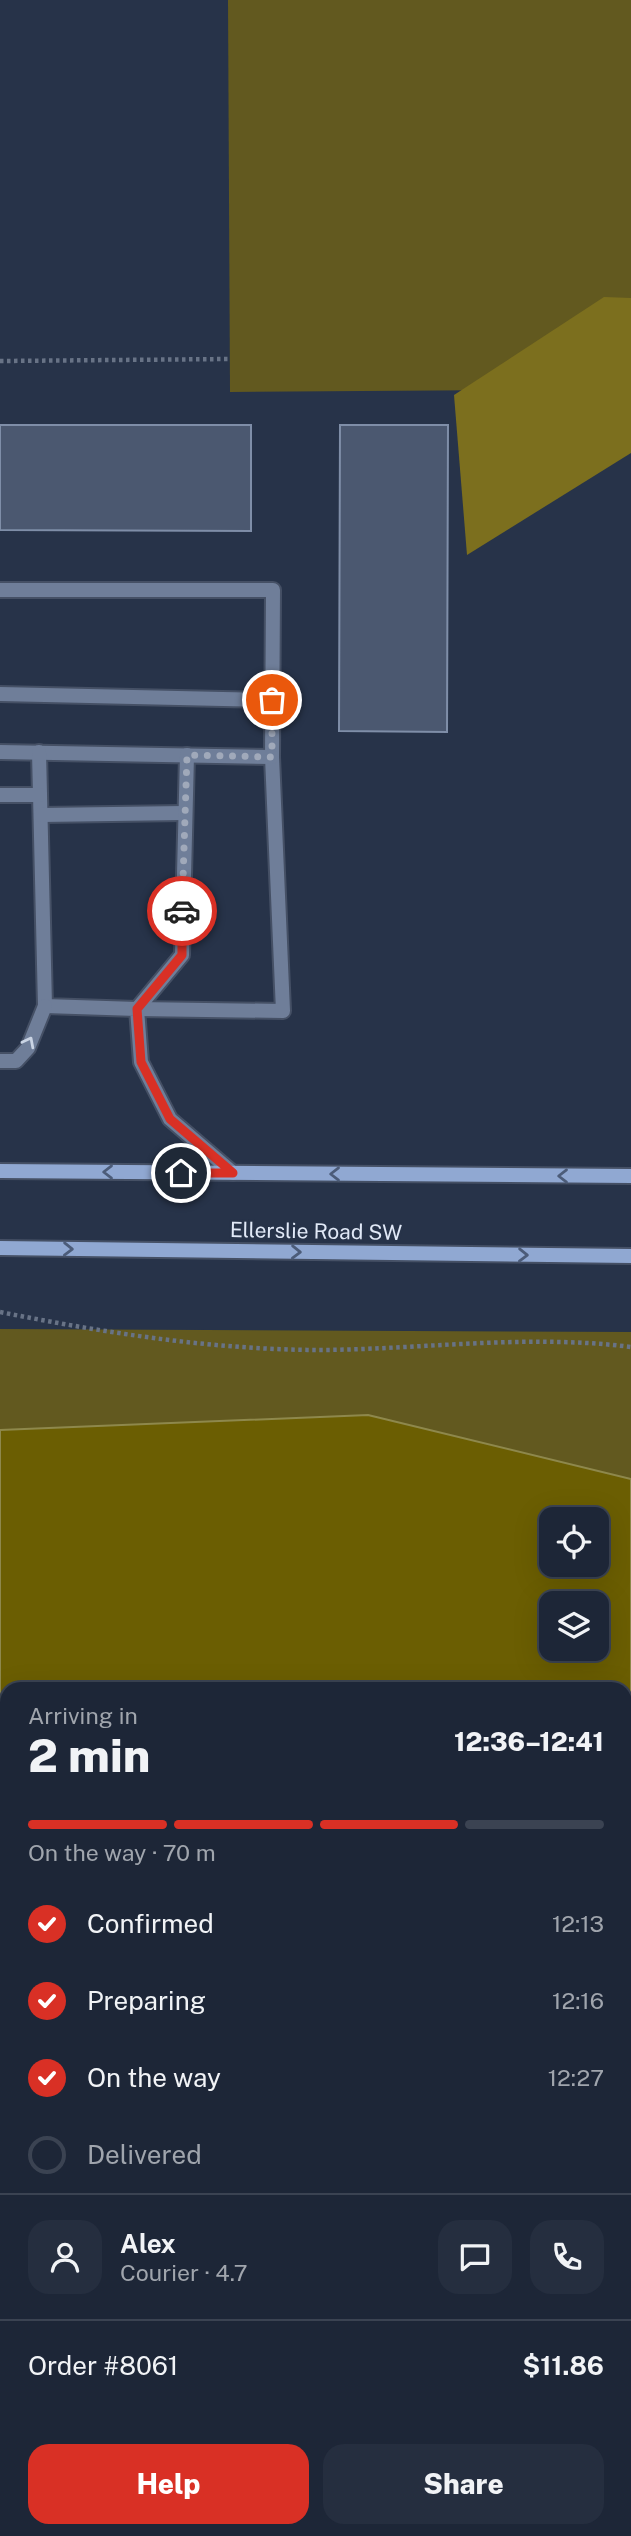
<!DOCTYPE html>
<meta charset="utf-8">
<style>
:root{--surface:#1d2637;--page:#252e3f;--text:#f1f3f6;--muted:#a0a5ad;--line:#3b4352;--accent:#d93025}
body{margin:0;font-family:"Public Sans",sans-serif;background:var(--page);color:var(--text);height:100vh;display:flex;flex-direction:column;font-size:26px;white-space:nowrap}
*{box-sizing:border-box;margin:0}
p{font-size:23px;color:var(--muted)}
.icon{flex:none;width:38px;height:38px;fill:none;stroke:currentColor;stroke-width:2;stroke-linecap:round;stroke-linejoin:round}
.map{position:relative;flex:1;overflow:hidden}
.panel{position:absolute;left:0px;top:1682px;width:632px;height:856px;display:flex;flex-direction:column;background:var(--surface);border-radius:21px 21px 0 0;box-shadow:0 7px 28px #0002,0 0 0 2px var(--line)}
.panel>*{flex:none}
.controls{position:absolute;left:539px;top:1507px;display:grid;gap:14px}
.controls a{display:grid;place-items:center;width:70px;height:70px;border-radius:14px;background:var(--surface);box-shadow:0 7px 28px #0002,0 0 0 2px var(--line);font-size:35px}
.pin{position:absolute;display:grid;place-items:center;width:60px;height:60px;color:#fff;margin:-30px;border:4px solid #fff;border-radius:50%;box-shadow:0 2px 7px #0007}
.courier{position:absolute;display:grid;place-items:center;width:70px;height:70px;margin:-35px;border:5px solid #d93025;border-radius:50%;background:#fff;color:#222;box-shadow:0 2px 9px #0007}
.head em{font-style:normal;font-weight:800}
.head div{display:flex;flex-direction:column-reverse}
.head{display:flex;align-items:center;justify-content:space-between;height:119px;padding:0 28px}
h1{font-size:46px;font-weight:800;line-height:52px}
.bar{display:grid;grid-template-columns:repeat(4,1fr);gap:10px 7px;align-content:center;height:84px;padding:0 28px}
.bar i{height:9px;border-radius:5px;background:var(--line)}
.bar .active{background:var(--accent)}
.bar p{grid-column:span 4}
.line{display:flex;align-items:center;gap:18px;padding:0 28px;border-top:2px solid var(--line)}
.line div{flex:1}
.round{display:grid;place-items:center;flex:none;width:74px;height:74px;border-radius:21px;background:var(--page)}
ol{padding:0 28px;list-style:none}
li{display:flex;align-items:center;gap:21px;height:77px}
li p{margin-inline-start:auto}
li .icon{padding:7px;border-radius:50%;background:var(--accent);color:#fff;stroke-width:4}
li:last-child{color:var(--muted)}
li i{width:38px;height:38px;border:4px solid var(--line);border-radius:50%}
.cta{display:flex;gap:14px;margin-top:auto;padding:14px 28px}
.cta a{flex:1;height:80px;border-radius:21px;background:var(--accent);color:#fff;font-size:28px;font-weight:800;line-height:80px;text-align:center}
.cta a+a{background:var(--page);color:var(--text)}
.map>svg:first-child{display:block}
.green{fill:#62591f;fill-rule:evenodd}
.forest{fill:#7c6f1e}
.water{fill:#6b5e02;stroke:#8e884c;stroke-width:2;fill-rule:evenodd}
.building{fill:#4b5870;stroke:#7f8ea8;stroke-width:2}
.lines{fill:none;stroke-linecap:round;stroke-linejoin:round}
.lane-casing{stroke:#455065;stroke-width:18}
.street-casing{stroke:#455065;stroke-width:18}
.secondary-casing{stroke:#455065;stroke-width:18}
.path{stroke:#687386;stroke-width:4.5;stroke-dasharray:3.5 3.5;stroke-linecap:butt}
.lane{stroke:#6f7e99;stroke-width:14}
.street{stroke:#6f7e99;stroke-width:14}
.secondary{stroke:#90a8d2;stroke-width:14}
.oneway{stroke:#cad4e4}
.oneway2{stroke:#4c5c79}
.done{stroke:#a0a9ba;stroke-width:7;stroke-dasharray:0 12.6}
.route{stroke:#d93025;stroke-width:9}
.labels{text-anchor:middle;dominant-baseline:central;stroke-width:5;stroke-linejoin:round;paint-order:stroke}
.street-label{font-size:21px;fill:#e1e9f7;stroke:#273349}
</style>
<div class="map">
<svg width="631" height="2536" viewBox="0 0 631 2536">
<rect width="100%" height="100%" fill="#273349"/>
<g class="green">
<polygon points="228,0 631,0 631,389 230,392"/>
<path d="M0 1329 631 1332V2536H464V2531L625 2530V1689H7V1922L0 1919ZM551 1519H597V1564H551ZM551 1603H597V1648H551Z"/>
</g>
<polygon class="forest" points="604,297 631,298 631,453 467,555 454,395"/>
<path class="water" d="M368 1415 631 1479V2536H557L555 2531 625 2530V1689H7V1856L0 1853V1430ZM551 1519H597V1564H551ZM551 1603H597V1648H551Z"/>
<g class="building">
<polygon points="0,425 251,425 251,531 0,530"/>
<polygon points="340,425 448,425 447,732 339,731"/>
<polygon points="0,1974 7,1980 7,2048 0,2056"/>
<polygon points="7,2060 7,2151 5,2154 0,2149 0,2068"/>
<polygon points="0,2388 7,2394 7,2406 0,2414"/>
<polygon points="7,2418 7,2501 0,2509 0,2426"/>
<rect x="297" y="2530" width="101" height="6"/>
</g>
<g class="lines">
<defs>
<g id="lane">
<polyline points="0,590 273,590 272,757 283,1011 137,1009"/>
<polyline points="0,694 272,700"/>
<polyline points="0,752 272,757"/>
<polyline points="39,752 45,1006 137,1009 141,1062 170,1119 233,1173"/>
<polyline points="0,795 40,795"/>
<polyline points="41,815 184,813"/>
<polyline points="137,1009 182,955 187,755"/>
<polyline points="0,1061 16,1061 28,1048 45,1006"/>
</g>
<g id="street">
<polyline points="0,2271 7,2278"/>
<polyline points="235,2530 237,2536"/>
<polyline points="92,2536 102,2530"/>
</g>
<g id="secondary">
<polyline points="0,1171 631,1176"/>
<polyline points="0,1248 631,1256"/>
</g>
</defs>
<use href="#lane" class="lane-casing"/>
<use href="#street" class="street-casing"/>
<use href="#secondary" class="secondary-casing"/>
<g class="path">
<polyline points="0,361 230,359"/>
<path d="M0 1312C106 1333 214 1350 322 1350 425 1349 529 1334 631 1347"/>
<polyline points="489,2530 489,2536"/>
</g>
<use href="#lane" class="lane"/>
<use href="#street" class="street"/>
<use href="#secondary" class="secondary"/>
</g>
<defs><path id="oneway-chevron" d="M-2-3.5L2.5 0L-2 3.5" fill="none" stroke-width="1.6" stroke-linecap="round" stroke-linejoin="round" transform="scale(1.75)"/></defs>
<use class="oneway" href="#oneway-chevron" transform="translate(29 1042) rotate(-63)"/>
<g class="oneway2">
<use href="#oneway-chevron" transform="translate(108 1172) rotate(-180)"/>
<use href="#oneway-chevron" transform="translate(335 1174) rotate(-180)"/>
<use href="#oneway-chevron" transform="translate(563 1176) rotate(-180)"/>
<use href="#oneway-chevron" transform="translate(68 1249) rotate(1)"/>
<use href="#oneway-chevron" transform="translate(296 1252) rotate(1)"/>
<use href="#oneway-chevron" transform="translate(523 1255) rotate(1)"/>
</g>
<g class="lines">
<polyline class="done" points="182,911 187,755 272,757 272,700"/>
<polyline class="route" points="181,1173 233,1173 170,1119 141,1062 137,1009 182,955 182,911"/>
</g>
<g class="labels">
<g class="street-label">
<text transform="translate(316 1231) rotate(1)">Ellerslie Road SW</text>
</g>
</g>
</svg>
<div class="controls">
<a><svg class="icon" aria-label="locate" viewBox="0 0 24 24"><circle cx="12" cy="12" r="6"/><path d="M12 2v4M12 18v4M2 12h4M18 12h4"/></svg></a>
<a><svg class="icon" aria-label="layers" viewBox="0 0 24 24"><path d="M12 4l9 5-9 5-9-5zM3 14l9 5 9-5"/></svg></a>
</div>
<div class="pin" style="left:272px;top:700px;background:#ea580c"><svg class="icon" aria-label="bag" viewBox="0 0 24 24"><path d="M5 8h14l-1 12H6zM9 8a3 3 0 0 1 6 0"/></svg></div>
<div class="pin" style="left:181px;top:1173px;background:#1f2937"><svg class="icon" aria-label="home" viewBox="0 0 24 24"><path d="M3 11l9-7 9 7M6 9v11h12V9"/></svg></div>
<div class="courier" style="left:182px;top:911px"><svg class="icon" aria-label="car" viewBox="0 0 24 24"><path d="M5 17H2v-5l4-1 3-4h7l3 4 3 1v5h-3M9 17h6M6 11h13"/><circle cx="7" cy="17" r="2"/><circle cx="17" cy="17" r="2"/></svg></div>
<section class="panel">
<div class="head"><div><h1>2 min</h1><p>Arriving in</p></div><em>12:36–12:41</em></div>
<div class="bar"><i class="active"></i><i class="active"></i><i class="active"></i><i></i><p>On the way · 70 m</p></div>
<ol>
<li><svg class="icon" aria-label="check" viewBox="0 0 24 24"><path d="M5 12l5 5 9-10"/></svg>Confirmed<p>12:13</p></li>
<li><svg class="icon" aria-label="check" viewBox="0 0 24 24"><path d="M5 12l5 5 9-10"/></svg>Preparing<p>12:16</p></li>
<li><svg class="icon" aria-label="check" viewBox="0 0 24 24"><path d="M5 12l5 5 9-10"/></svg>On the way<p>12:27</p></li>
<li><i></i>Delivered</li>
</ol>
<div class="line" style="height:126px"><a class="round"><svg class="icon" aria-label="person" viewBox="0 0 24 24"><circle cx="12" cy="8" r="4"/><path d="M4 21q1-7 8-7t8 7"/></svg></a><div><b>Alex</b><p>Courier · 4.7</p></div><a class="round"><svg class="icon" aria-label="chat" viewBox="0 0 24 24"><path d="M4 5h16v11H9l-5 4z"/></svg></a><a class="round"><svg class="icon" aria-label="phone" viewBox="0 0 24 24"><path d="M5 4h4l2 5-3 2q2 4 5 5l2-3 5 2v4C11 20 4 13 5 4z"/></svg></a></div>
<div class="line" style="height:91px"><div>Order #8061</div><b>$11.86</b></div>
<div class="cta"><a>Help</a><a>Share</a></div>
</section>
</div>
